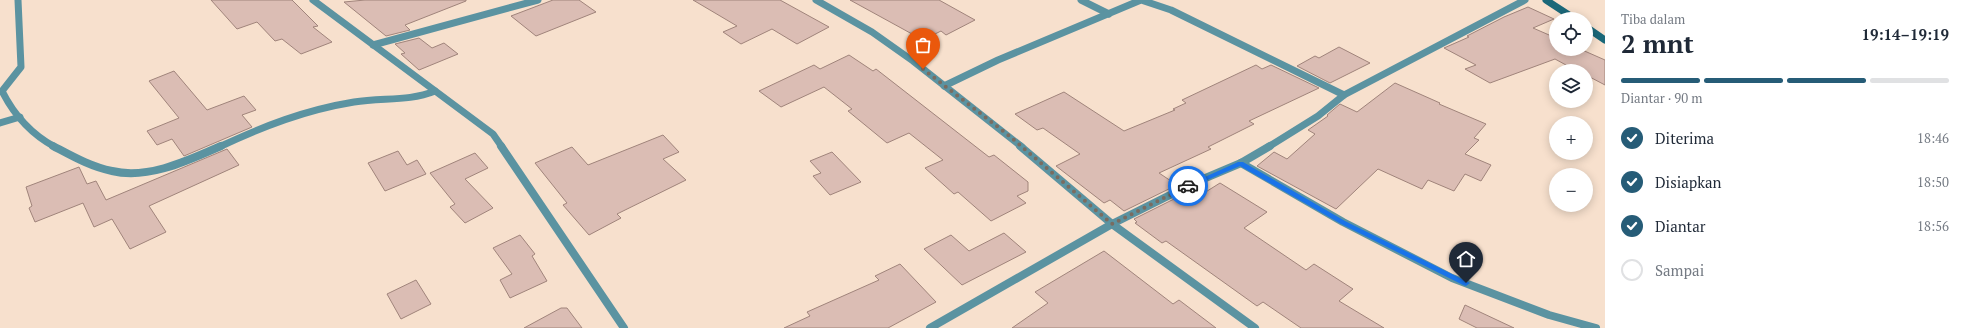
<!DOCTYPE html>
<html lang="id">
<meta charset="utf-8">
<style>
:root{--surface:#fff;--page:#f2f2f3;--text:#1f2937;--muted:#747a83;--line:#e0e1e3;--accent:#265c77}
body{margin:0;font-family:"PT Serif",serif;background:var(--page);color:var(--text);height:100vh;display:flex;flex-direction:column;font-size:15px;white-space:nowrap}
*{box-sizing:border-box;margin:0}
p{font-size:13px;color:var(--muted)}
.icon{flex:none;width:22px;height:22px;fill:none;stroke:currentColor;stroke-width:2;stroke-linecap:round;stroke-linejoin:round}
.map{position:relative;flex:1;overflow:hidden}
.sheet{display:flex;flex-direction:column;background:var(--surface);width:360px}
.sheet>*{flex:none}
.fabs{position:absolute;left:1549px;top:12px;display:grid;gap:8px}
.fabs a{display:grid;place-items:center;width:44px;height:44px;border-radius:50%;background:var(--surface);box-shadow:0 2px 10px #0003;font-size:20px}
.pin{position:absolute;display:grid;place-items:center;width:34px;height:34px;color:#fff;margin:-41px -17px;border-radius:50% 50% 50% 0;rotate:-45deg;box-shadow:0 0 4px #0007}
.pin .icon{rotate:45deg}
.courier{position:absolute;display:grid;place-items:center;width:40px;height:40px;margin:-20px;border:3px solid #1a73e8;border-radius:50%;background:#fff;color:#222;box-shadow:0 1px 5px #0007}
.summary em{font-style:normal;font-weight:800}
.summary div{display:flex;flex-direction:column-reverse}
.summary{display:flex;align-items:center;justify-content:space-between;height:68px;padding:0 16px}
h1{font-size:26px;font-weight:800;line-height:30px}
.bar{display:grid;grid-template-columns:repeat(4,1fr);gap:6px 4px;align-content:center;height:48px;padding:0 16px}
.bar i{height:5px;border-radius:3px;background:var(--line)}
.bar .current{background:var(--accent)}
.bar p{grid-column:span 4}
ol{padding:0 16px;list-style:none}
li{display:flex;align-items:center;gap:12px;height:44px}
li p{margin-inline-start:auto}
li .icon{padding:4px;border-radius:50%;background:var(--accent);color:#fff;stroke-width:4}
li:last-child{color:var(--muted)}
li i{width:22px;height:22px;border:2px solid var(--line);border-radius:50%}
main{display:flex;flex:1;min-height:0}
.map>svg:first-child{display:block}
.building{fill:#dbbdb4;stroke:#a0847b}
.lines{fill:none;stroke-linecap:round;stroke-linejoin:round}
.street-far1{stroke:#5b93a1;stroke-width:7}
.street{stroke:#5b93a1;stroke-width:8}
.secondary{stroke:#1b6879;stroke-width:7}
.route{fill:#1a73e8}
.done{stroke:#7a6c60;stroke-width:4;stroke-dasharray:0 7.2}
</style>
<main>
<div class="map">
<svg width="1605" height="328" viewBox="0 0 1605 328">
<rect width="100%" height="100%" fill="#f7e0cd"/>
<g class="building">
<polygon points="211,0 292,0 318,26 313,27 332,42 301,54 282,39 275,41 257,22 237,29"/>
<polygon points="365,0 466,0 466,1 405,25 410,30 386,36 344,2"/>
<polygon points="553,0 579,0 596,12 536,36 511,16"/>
<polygon points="693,0 780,0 829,27 797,44 772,29 741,44 723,32 737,26"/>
<polygon points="850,0 939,0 975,20 946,35 941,31 923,40"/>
<polygon points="1528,7 1554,19 1533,28 1556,38 1556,49 1580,49 1605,60 1605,85 1586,75 1586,71 1577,71 1555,59 1490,83 1465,69 1476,65 1444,48 1469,37 1467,36 1504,17"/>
<polygon points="419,38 432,48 444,43 458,54 419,70 401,54 405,53 395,44"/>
<polygon points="1339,47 1370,63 1330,83 1297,66 1315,56 1319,58"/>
<polygon points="849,55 873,71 876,69 989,157 994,155 1028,182 1028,191 1017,196 1026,203 991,221 958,192 954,194 925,168 943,160 909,133 887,143 848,111 852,109 824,87 781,107 759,91 814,65 820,69"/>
<polygon points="1256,65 1262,69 1271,65 1319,88 1249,121 1254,124 1208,147 1211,149 1159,173 1177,185 1124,211 1110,200 1104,203 1056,166 1080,154 1043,128 1037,130 1015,114 1064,92 1124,131 1175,110 1173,109 1186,103 1182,100"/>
<polygon points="174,71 207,110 244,96 256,110 242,115 252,127 184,156 172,139 157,145 147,131 179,118 149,81"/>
<polygon points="1395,83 1440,103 1439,104 1486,124 1474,138 1479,140 1465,154 1491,165 1481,181 1465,174 1454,191 1428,180 1422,189 1378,169 1336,209 1257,166 1274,152 1287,159 1315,134 1308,130 1328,116 1327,115 1340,104 1357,112"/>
<polygon points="663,135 679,152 663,159 686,180 617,214 621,218 589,235 563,205 567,203 535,163 572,147 588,165"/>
<polygon points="227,149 239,165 149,206 166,232 130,249 112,219 94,227 83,203 35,222 29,208 32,206 26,187 79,167 87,184 96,181 106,200"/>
<polygon points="398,151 407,165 417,160 426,174 385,191 368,163"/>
<polygon points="832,152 861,182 830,195 813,176 821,173 810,161"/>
<polygon points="475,153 488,168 465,179 493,208 465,223 450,207 455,204 430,173"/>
<polygon points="1220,183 1267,212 1244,228 1306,270 1314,264 1353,289 1339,301 1384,328 1301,328 1263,302 1257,306 1166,241 1162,243 1135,223 1137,222 1134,219 1188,192 1196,198"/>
<polygon points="1004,233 1026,252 962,285 924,249 951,235 969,251"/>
<polygon points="520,235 535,254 532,256 547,281 510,298 500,280 512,274 493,248"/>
<polygon points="1104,251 1173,304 1179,300 1216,328 1012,328 1048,303 1035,292"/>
<polygon points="900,264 936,302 888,328 784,328 810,316 807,312 879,280 875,276"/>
<polygon points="416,280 431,304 401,319 387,294"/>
<polygon points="1465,305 1514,328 1477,328 1459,319"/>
<polygon points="561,308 567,308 582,328 524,328"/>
</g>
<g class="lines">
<g class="street-far1">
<path d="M18 0 21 67 2 91C14 115 31 134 55 147"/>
<polyline points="313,0 493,134 502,147"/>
<polyline points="816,0 872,32 913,61 1022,147"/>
<polyline points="1081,0 1109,14"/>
<polyline points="373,45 538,0"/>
<polyline points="944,86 998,60 1141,0 1171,10 1344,95"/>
<polyline points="0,123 20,117"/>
<path d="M219 147C264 126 305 110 354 102 382 97 408 102 435 91"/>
<polyline points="1268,147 1318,116 1344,95 1525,0"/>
</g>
<g class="street">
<path d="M53 146C72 156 91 167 112 171 148 180 189 160 221 146"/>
<polyline points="501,146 624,328"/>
<polyline points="1020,146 1112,224 1255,328"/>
<polyline points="1241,163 1343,222 1452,278 1549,315 1596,328"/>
<polyline points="930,328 1112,224 1196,182 1241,163 1270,146"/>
</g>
<g class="secondary">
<polyline points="1546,0 1575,19"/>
<polyline points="1586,27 1605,40"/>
</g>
</g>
<polygon class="route" points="1238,162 1243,162 1345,221 1470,283 1466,286 1463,285 1341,224 1240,166 1191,187 1185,186"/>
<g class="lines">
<polyline class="done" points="923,69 1007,134 1112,224 1188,186"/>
</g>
</svg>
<div class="fabs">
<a><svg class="icon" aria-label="locate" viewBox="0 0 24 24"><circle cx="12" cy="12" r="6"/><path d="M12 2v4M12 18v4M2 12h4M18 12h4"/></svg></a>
<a><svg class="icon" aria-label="layers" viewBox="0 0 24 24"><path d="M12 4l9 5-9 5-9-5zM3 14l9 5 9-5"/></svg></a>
<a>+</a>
<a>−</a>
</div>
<div class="pin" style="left:923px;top:69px;background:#ea580c"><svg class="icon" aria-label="bag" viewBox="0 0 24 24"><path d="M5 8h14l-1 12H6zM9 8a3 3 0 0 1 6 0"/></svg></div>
<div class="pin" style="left:1466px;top:283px;background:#1f2937"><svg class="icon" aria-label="home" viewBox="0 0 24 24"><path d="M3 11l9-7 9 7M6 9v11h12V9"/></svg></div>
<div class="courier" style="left:1188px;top:186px"><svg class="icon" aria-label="car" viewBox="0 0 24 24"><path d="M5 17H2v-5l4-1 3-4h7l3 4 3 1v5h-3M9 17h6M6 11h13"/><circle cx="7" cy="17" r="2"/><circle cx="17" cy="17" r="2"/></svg></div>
</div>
<section class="sheet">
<div class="summary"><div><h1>2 mnt</h1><p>Tiba dalam</p></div><em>19:14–19:19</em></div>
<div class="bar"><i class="current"></i><i class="current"></i><i class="current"></i><i></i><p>Diantar · 90 m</p></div>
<ol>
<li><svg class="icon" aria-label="check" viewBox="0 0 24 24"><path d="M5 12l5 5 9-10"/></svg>Diterima<p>18:46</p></li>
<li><svg class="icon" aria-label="check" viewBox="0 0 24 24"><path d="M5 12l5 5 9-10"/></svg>Disiapkan<p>18:50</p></li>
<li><svg class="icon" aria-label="check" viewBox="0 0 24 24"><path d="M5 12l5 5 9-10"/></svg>Diantar<p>18:56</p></li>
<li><i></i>Sampai</li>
</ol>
</section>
</main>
